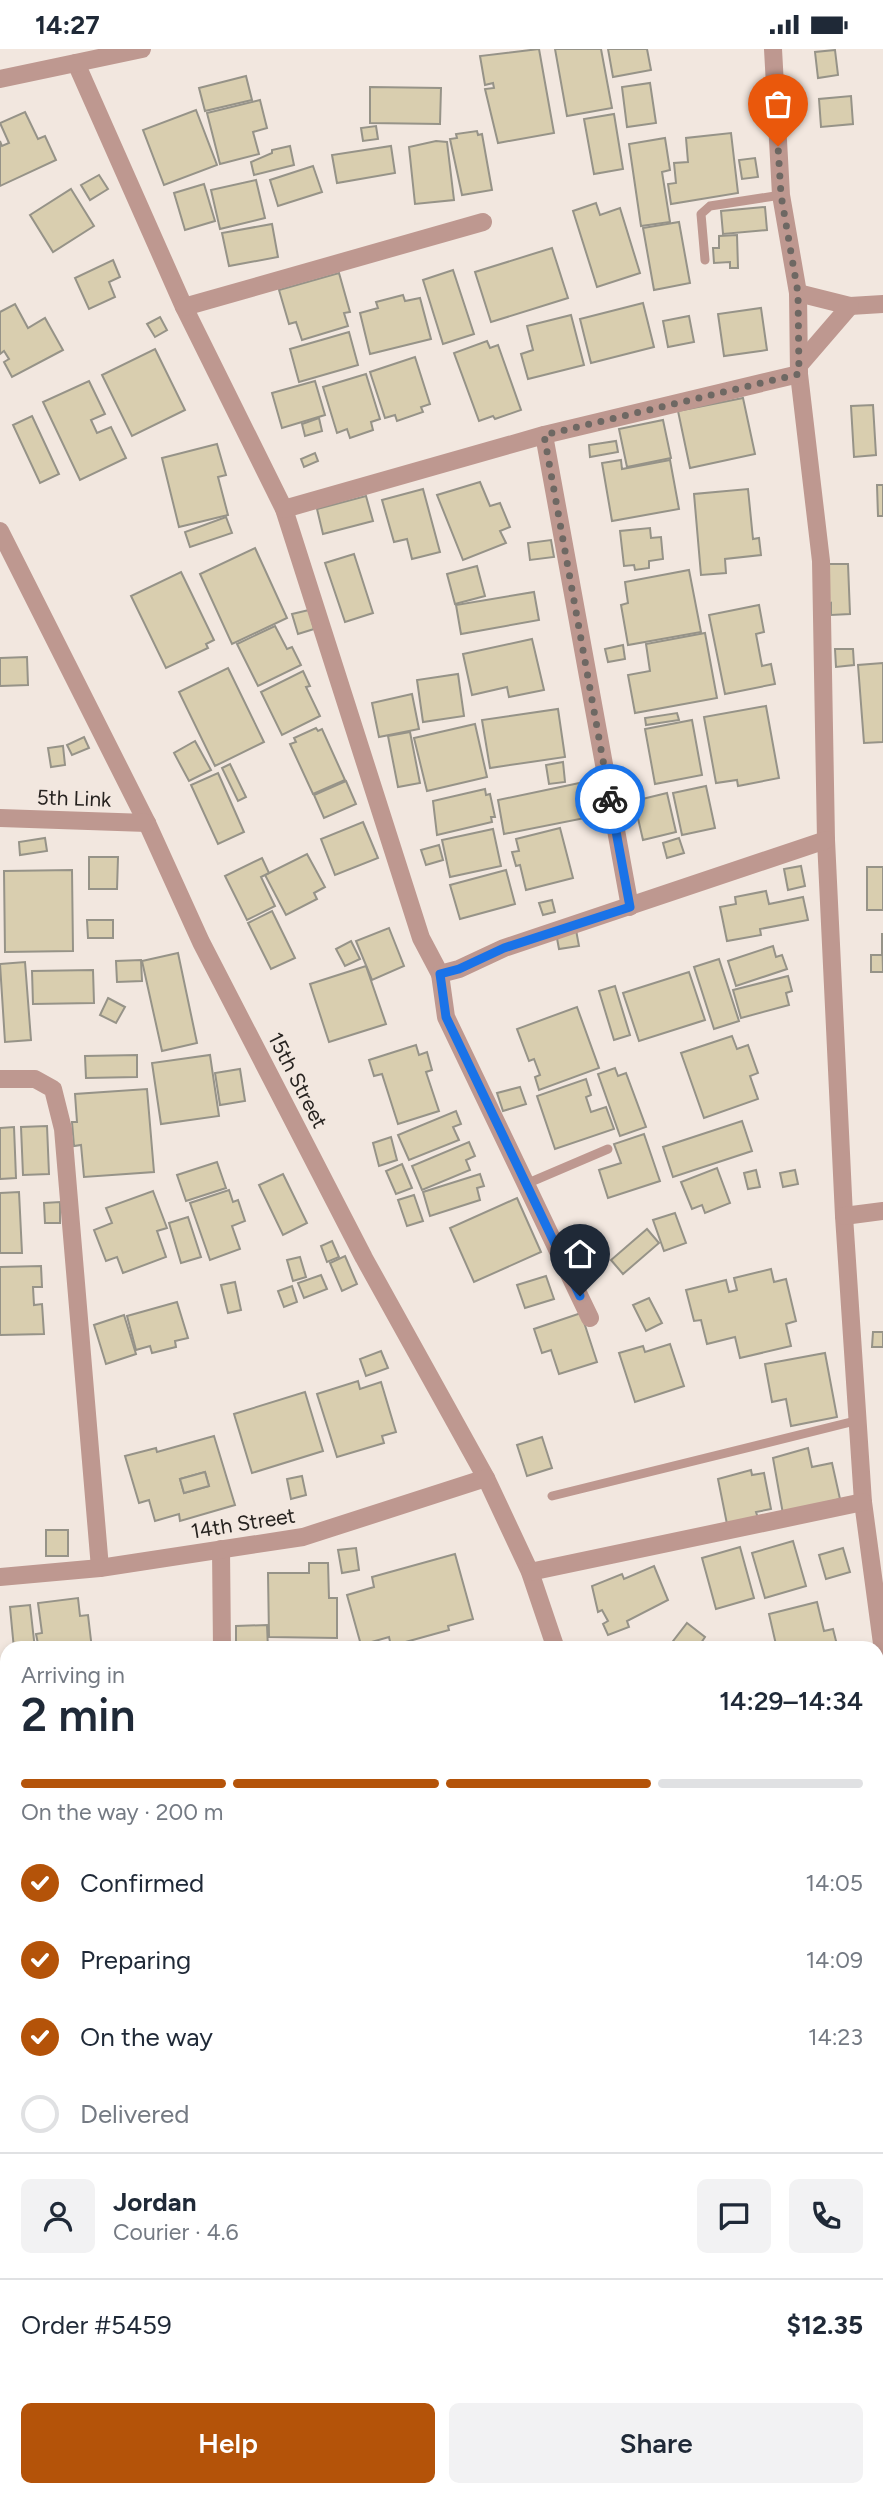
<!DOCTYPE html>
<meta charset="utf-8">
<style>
:root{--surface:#fff;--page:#f2f2f3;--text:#1f2937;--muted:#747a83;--line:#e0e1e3;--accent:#b45309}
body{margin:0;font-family:Figtree,sans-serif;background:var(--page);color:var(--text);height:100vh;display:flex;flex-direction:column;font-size:26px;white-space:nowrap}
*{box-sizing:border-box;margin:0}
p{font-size:23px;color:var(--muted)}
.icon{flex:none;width:38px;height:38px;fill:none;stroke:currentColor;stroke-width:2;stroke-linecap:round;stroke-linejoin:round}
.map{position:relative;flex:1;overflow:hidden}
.panel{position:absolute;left:0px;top:1592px;width:884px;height:856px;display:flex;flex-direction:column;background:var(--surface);border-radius:21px 21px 0 0;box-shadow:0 4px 10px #0003}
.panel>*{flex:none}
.pin{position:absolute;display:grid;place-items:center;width:60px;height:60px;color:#fff;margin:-72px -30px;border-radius:50% 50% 50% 0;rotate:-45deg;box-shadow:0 0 7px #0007}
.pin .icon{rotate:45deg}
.courier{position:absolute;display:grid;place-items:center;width:70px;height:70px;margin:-35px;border:5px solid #1a73e8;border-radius:50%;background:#fff;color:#222;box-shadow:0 2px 9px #0007}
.overview em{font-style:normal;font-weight:600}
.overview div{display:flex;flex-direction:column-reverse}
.overview{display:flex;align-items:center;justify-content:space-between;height:119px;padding:0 21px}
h1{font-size:46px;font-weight:600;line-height:52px}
.bar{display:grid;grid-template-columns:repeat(4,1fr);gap:10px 7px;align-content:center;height:84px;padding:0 21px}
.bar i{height:9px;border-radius:5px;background:var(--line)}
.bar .selected{background:var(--accent)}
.bar p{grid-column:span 4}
.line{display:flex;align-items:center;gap:18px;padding:0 21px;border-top:2px solid var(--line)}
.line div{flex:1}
.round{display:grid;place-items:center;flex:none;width:74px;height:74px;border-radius:10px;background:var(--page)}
ol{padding:0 21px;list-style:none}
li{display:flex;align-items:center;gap:21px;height:77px}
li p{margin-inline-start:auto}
li .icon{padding:7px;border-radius:50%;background:var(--accent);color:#fff;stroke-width:4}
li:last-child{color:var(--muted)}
li i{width:38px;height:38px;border:4px solid var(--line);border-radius:50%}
.primary-button{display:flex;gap:14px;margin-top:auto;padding:14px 21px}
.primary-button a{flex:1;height:80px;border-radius:10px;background:var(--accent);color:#fff;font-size:28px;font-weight:600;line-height:80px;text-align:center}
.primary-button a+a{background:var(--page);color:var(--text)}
.status{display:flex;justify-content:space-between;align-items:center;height:49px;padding:0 35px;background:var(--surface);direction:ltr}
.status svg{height:19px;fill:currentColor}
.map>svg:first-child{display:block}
.building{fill:#d9ceaf;stroke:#969388;stroke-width:2;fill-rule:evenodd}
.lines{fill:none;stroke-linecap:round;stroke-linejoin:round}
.lane{stroke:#be9890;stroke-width:9}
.street{stroke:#be9890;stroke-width:18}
.done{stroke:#6e6863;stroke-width:7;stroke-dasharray:0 12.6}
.route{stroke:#1a73e8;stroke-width:9}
.labels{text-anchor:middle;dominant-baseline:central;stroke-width:5;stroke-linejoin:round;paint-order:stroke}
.street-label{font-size:21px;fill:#272320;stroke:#f2e7df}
</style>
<div class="status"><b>14:27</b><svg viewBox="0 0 49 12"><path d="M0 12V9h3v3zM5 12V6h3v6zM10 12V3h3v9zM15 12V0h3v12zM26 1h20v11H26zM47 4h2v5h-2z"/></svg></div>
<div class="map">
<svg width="883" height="2448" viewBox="0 0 883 2448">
<rect width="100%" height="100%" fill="#f2e7df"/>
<g class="building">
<polygon points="539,0 554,84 498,94 485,40 494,39 493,34 485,36 480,7"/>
<polygon points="555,0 601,0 612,59 567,67"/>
<polygon points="608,0 647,0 651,21 613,28"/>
<polygon points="835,1 838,26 818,29 815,3"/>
<polygon points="246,27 252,51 205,62 199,39"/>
<polygon points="650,34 656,74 627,78 622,38"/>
<polygon points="370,38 441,39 440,75 370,74"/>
<polygon points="851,47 853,75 821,78 819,50"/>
<polygon points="260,51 267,79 253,83 259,105 220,115 207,64"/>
<polygon points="196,61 217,116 164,136 143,81"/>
<polygon points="25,63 38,90 45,87 56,111 0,137 0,92 2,97 9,94 0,74"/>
<polygon points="614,65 623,120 594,125 584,70"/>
<polygon points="376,77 378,90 363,92 361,79"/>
<polygon points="477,82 478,86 482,85 492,141 462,146 450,90 457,89 456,85"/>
<polygon points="731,84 738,144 671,155 668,135 676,134 674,114 688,113 686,89"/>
<polygon points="665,89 670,121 662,123 670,173 641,177 629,95"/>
<polygon points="436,92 447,93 454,151 415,155 409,98"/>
<polygon points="290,97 294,116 254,126 251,113 272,104 272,101"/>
<polygon points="391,97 395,124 337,134 332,106"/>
<polygon points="755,109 758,128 742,130 739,111"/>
<polygon points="313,117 322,143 278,157 270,131"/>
<polygon points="99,126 108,140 90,151 81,136"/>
<polygon points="256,131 265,169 220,180 211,141"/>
<polygon points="204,135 215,172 185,181 174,144"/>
<polygon points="71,140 94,177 53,203 30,166"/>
<polygon points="596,154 600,166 620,159 640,224 597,238 573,162"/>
<polygon points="765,158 767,181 723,185 721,162"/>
<polygon points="679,173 690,234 654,241 643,179"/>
<polygon points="272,175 278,208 229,217 222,184"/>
<polygon points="737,186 738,219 730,219 730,213 714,214 713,199 719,199 719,187"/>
<polygon points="552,199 568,249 491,273 475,223"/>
<polygon points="113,211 120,228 109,233 115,248 89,260 75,229"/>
<polygon points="453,221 474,285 443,295 423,231"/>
<polygon points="339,224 350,263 344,264 348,277 302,291 296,273 289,275 279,241"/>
<polygon points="403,246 405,252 420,249 431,290 370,305 360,264 378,259 376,253"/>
<polygon points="643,254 654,298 591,314 580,270"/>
<polygon points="15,255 28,279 45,269 63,301 12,328 4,313 9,310 4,302 0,305 0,263"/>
<polygon points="761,259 767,301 724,307 718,265"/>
<polygon points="571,266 584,316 528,330 521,305 533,301 527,277"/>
<polygon points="689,267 694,293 668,298 663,272"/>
<polygon points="160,268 167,281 155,288 147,275"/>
<polygon points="349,283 358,316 299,333 290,300"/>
<polygon points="487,292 490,299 498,296 521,361 495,370 493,367 479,372 454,304"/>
<polygon points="155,300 185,361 132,387 102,326"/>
<polygon points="415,308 430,355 421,358 423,363 397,372 395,366 385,369 370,323"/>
<polygon points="366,325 380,370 371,373 373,381 350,389 347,380 337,384 323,338"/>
<polygon points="89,332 105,365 91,371 97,384 111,378 126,409 80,431 43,353"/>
<polygon points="315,332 325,366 282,379 272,344"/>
<polygon points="743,349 755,405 690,419 678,362"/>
<polygon points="873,356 876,406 854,408 851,357"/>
<polygon points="32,367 59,425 40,434 13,376"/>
<polygon points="319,369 322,382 305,387 302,375"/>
<polygon points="663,371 671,409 627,418 619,380"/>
<polygon points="616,392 618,403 590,408 589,396"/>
<polygon points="217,395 226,426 218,428 228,466 179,478 162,409"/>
<polygon points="315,404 318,412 304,418 301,410"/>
<polygon points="621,411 622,420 670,411 679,460 612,472 602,414"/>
<polygon points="480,433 490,457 500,454 510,478 500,482 506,494 463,511 437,446"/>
<polygon points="877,436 883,436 883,467 878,467"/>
<polygon points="423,440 440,503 412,510 407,490 394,493 382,451"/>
<polygon points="748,440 753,490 759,489 761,506 725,510 726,524 701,526 694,445"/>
<polygon points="366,447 373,472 323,485 317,460"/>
<polygon points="226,468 232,484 190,498 185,483"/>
<polygon points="650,479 651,489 661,488 663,510 649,512 649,519 635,521 634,516 624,517 620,482"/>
<polygon points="551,491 554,508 530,511 528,494"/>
<polygon points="255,499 287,569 232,595 200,525"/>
<polygon points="354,505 373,564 345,573 325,514"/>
<polygon points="826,515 848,515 850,565 831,566 831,554 828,555"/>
<polygon points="477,517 485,547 455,555 447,525"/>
<polygon points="689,521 701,583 628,596 621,556 628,554 625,533"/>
<polygon points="181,523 214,591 206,595 208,599 166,619 131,547"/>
<polygon points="534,543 539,571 461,585 456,556"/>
<polygon points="759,556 764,583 756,585 762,617 771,615 775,635 725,645 709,566"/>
<polygon points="309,561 314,580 298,585 292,565"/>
<polygon points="275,577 287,600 292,598 301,616 258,637 237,595"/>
<polygon points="705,584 717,649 635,664 628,626 650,622 646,595"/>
<polygon points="532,590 544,641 509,648 507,638 472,646 463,605"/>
<polygon points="623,596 625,610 608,613 605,600"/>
<polygon points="835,600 853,600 854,616 836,618"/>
<polygon points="27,608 28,636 0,637 0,609"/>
<polygon points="883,614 883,693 864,694 858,616"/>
<polygon points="228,619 264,693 215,717 179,643"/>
<polygon points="303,622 310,637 306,638 320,667 282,686 261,643"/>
<polygon points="458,625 464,667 423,673 417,631"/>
<polygon points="412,645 419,680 379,688 372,654"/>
<polygon points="766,657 779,729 738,737 737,731 716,734 704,668"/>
<polygon points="558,660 565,708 490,719 482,671"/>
<polygon points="677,664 679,671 646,676 645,669"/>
<polygon points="692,671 702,726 655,735 645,680"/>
<polygon points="475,675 487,728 427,742 414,689"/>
<polygon points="316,679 318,682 322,680 345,731 313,745 290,695 296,693 294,689"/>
<polygon points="410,683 420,734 398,738 388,687"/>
<polygon points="84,688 89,699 72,706 67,696"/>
<polygon points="195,692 211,721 189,732 174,704"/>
<polygon points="63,697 65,716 51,718 48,699"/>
<polygon points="563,713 565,733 549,735 546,716"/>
<polygon points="230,715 246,748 238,752 222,719"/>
<polygon points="218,724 244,783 218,795 191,736"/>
<polygon points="346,732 356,755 324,769 314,746"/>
<polygon points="589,732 595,767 504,785 498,751"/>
<polygon points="706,737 715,779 682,786 673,744"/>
<polygon points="485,740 486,746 490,745 495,768 491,768 492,773 437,786 433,752"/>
<polygon points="667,744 676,783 643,791 634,752"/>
<polygon points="363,773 378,809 335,826 321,790"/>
<polygon points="560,779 573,829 526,841 520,816 516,817 512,803 519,802 516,790"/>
<polygon points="493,780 501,817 450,828 442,791"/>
<polygon points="45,789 47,802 20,806 19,793"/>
<polygon points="679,789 684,804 667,809 663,794"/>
<polygon points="439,796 443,811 426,816 421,801"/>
<polygon points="307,805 325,838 314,844 317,850 286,866 265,826"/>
<polygon points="89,808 118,808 117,840 89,840"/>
<polygon points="262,809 269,824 261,828 275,857 247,871 225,827"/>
<polygon points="801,817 805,837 788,841 784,820"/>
<rect x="867" y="818" width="16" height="43"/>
<polygon points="72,821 73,902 5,903 4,822"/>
<polygon points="506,821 515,855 460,870 450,836"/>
<polygon points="766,842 769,855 803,848 808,871 760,880 761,886 727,892 720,858 736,855 735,848"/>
<polygon points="552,851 555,863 543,866 539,854"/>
<polygon points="272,862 295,909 271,920 248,874"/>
<polygon points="87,871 113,871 113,889 88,889"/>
<polygon points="389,879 404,917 372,931 356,892"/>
<polygon points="576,881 579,897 559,900 556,884"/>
<polygon points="882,884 883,923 871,923 871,906 882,906"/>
<polygon points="351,892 360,910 345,917 336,900"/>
<polygon points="773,897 776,908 782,906 787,920 736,937 728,912"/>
<polygon points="178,904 197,994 162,1002 142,912"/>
<polygon points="719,910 739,972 714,980 694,918"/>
<polygon points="141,911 142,932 117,933 116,912"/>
<polygon points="25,913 31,991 5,993 0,915"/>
<polygon points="366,917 386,975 329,993 310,935"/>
<polygon points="93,921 94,954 33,955 32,922"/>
<polygon points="689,923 705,971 639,992 623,944"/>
<polygon points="788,927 792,942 786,944 789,956 741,969 733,941"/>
<polygon points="615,937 630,986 614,991 599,942"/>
<polygon points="108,949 125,958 116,974 100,966"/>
<polygon points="577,958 599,1019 539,1041 535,1028 540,1026 534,1010 529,1012 517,980"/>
<polygon points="732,987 737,1000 748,996 758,1024 750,1027 758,1050 704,1069 681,1004"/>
<polygon points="416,996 419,1006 427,1003 432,1021 426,1023 439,1062 398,1075 382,1025 374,1027 369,1011"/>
<polygon points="137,1006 137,1028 86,1029 85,1007"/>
<polygon points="210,1006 219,1067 161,1075 152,1014"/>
<polygon points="615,1019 618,1027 626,1024 646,1078 620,1087 598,1025"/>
<polygon points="240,1020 245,1052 220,1056 215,1024"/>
<polygon points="586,1030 591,1046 586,1048 591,1063 606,1058 614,1080 555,1100 537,1047"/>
<polygon points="520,1038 526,1055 503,1062 497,1044"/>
<polygon points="147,1040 154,1123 84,1128 81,1096 74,1097 72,1073 77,1073 75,1045"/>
<polygon points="456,1062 461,1075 453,1078 459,1091 409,1111 398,1086"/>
<polygon points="742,1072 752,1102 673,1128 663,1098"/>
<polygon points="47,1077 49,1125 23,1126 21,1078"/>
<polygon points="14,1078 16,1129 0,1130 0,1079"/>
<polygon points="644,1085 660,1132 608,1149 599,1121 621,1114 614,1095"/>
<polygon points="391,1088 397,1111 379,1117 373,1094"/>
<polygon points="469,1093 475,1107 466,1111 470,1121 422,1141 412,1117"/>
<polygon points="217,1113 226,1139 186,1152 177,1126"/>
<polygon points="402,1115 412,1139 396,1145 386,1122"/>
<polygon points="717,1119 730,1154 705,1164 702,1156 692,1160 681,1133"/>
<polygon points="756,1121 760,1138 748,1140 744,1124"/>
<polygon points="795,1121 798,1135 783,1138 780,1124"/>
<polygon points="283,1125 307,1174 283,1186 259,1136"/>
<polygon points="480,1125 484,1137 477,1139 480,1151 430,1167 423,1143"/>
<polygon points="229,1141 233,1153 238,1151 245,1172 232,1177 240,1200 210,1211 190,1154"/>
<polygon points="153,1142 167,1179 157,1182 166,1208 123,1224 117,1208 106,1212 94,1181 112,1174 106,1159"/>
<polygon points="19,1143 22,1204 0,1204 0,1144"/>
<polygon points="414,1146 423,1172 407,1177 398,1151"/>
<polygon points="517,1149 541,1203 474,1233 450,1179"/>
<polygon points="60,1153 60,1174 45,1174 44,1154"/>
<polygon points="675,1164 686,1194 664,1202 653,1171"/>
<polygon points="188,1168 201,1208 181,1214 169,1174"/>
<polygon points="647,1180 659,1194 623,1225 611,1211"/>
<polygon points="332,1192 339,1208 327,1213 321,1197"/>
<polygon points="345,1207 357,1235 342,1242 330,1214"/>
<polygon points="300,1208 306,1228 293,1232 287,1211"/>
<polygon points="41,1217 42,1238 33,1238 34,1256 42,1255 44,1285 0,1286 0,1218"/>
<polygon points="771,1220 774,1233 786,1230 796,1272 786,1275 791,1297 740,1309 735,1288 707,1295 701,1271 694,1272 686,1241 726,1231 729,1243 737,1241 734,1229"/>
<polygon points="321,1226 327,1240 304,1249 298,1234"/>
<polygon points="546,1227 554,1250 525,1259 517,1236"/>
<polygon points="235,1233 241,1261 228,1264 221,1236"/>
<polygon points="292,1237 297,1253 284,1258 278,1242"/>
<polygon points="649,1249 662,1274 646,1282 633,1256"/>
<polygon points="177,1253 188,1289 175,1292 176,1298 152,1304 150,1297 136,1301 127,1267"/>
<polygon points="581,1264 597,1313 559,1325 551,1301 542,1304 534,1280"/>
<polygon points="124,1266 136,1305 106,1315 94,1276"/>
<polygon points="873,1283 883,1283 883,1298 872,1298"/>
<polygon points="670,1295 684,1337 635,1353 619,1304 643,1297 645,1303"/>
<polygon points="381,1302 388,1319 366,1327 360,1310"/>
<polygon points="825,1304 837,1368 791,1377 786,1350 772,1353 765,1315"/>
<polygon points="358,1332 360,1340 381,1333 396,1383 382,1387 384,1394 337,1408 317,1345"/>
<polygon points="305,1343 323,1402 252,1424 234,1365"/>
<path d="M214 1387 235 1456 180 1472 179 1465 155 1472 149 1451 139 1454 125 1407 156 1399 157 1403ZM205 1423 209 1437 184 1444 180 1430Z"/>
<polygon points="542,1388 552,1419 527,1427 517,1396"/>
<polygon points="808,1399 812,1418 832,1414 840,1450 783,1465 773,1409"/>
<polygon points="751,1421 752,1426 764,1424 771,1460 756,1463 758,1469 727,1475 718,1430"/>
<polygon points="205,1423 209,1437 184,1444 180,1430"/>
<polygon points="302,1427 306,1446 291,1450 287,1430"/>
<rect x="46" y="1481" width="22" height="26"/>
<polygon points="793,1492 806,1537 765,1549 752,1504"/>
<polygon points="740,1498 754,1549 716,1560 702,1509"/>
<polygon points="356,1499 359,1521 342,1524 338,1501"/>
<polygon points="843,1499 850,1523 826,1530 819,1506"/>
<polygon points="455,1505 473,1570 448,1577 449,1581 391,1597 389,1588 361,1596 347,1546 374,1538 372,1528"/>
<polygon points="309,1514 328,1514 329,1549 337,1549 337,1589 269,1588 268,1524 309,1524"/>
<polygon points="654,1517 668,1551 627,1572 629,1578 608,1586 603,1575 608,1572 602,1561 598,1563 592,1537 622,1525 624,1530"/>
<polygon points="78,1549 80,1567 88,1566 92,1600 39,1600 36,1585 42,1584 38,1554"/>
<polygon points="817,1553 824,1582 833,1580 838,1600 777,1600 769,1565"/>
<polygon points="30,1556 35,1600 14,1600 10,1558"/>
<polygon points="687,1574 705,1588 697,1600 667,1600"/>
<polygon points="267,1576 268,1600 236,1600 236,1577"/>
<polygon points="7,1739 7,1788 0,1789 0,1740"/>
<polygon points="883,1762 883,1812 877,1806 877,1767"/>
<polygon points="7,1814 7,1856 0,1857 0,1815"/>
<polygon points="883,1856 883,1890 877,1877 877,1858"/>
<polygon points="877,1901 883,1915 883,1949 877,1951"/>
<polygon points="883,1958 883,2003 877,1990 877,1962"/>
<polygon points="0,1989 7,2021 7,2031 0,2033"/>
<polygon points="883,2019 883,2050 877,2053 877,2022"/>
<polygon points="7,2045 7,2069 0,2071 0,2047"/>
<polygon points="883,2057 883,2090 877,2077 877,2068 881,2065 878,2060"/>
<polygon points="883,2143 883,2195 881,2196 877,2187 877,2146"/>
<polygon points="4,2232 7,2261 0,2263 0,2233"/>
<polygon points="7,2262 7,2333 0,2335 0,2263"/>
<polygon points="7,2352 7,2391 0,2364 0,2354"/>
<polygon points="62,2441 89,2441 89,2448 63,2448"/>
<polygon points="100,2441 156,2441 158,2448 102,2448"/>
<polygon points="293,2441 338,2441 339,2448 294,2448"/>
<polygon points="362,2441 450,2441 451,2448 364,2448"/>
</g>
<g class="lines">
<g class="lane">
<polyline points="705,211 701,165 710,157 781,146"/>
<polyline points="526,1135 608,1100"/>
<polyline points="552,1447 859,1371"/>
<polyline points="877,2335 883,2333"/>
</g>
<g class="street">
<polyline points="773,0 781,146 798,244 799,325 821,512 826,791 844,1167 863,1453 883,1602"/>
<polyline points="76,14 184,258 284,460 421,889 440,925 459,920 504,899 826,791"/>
<polyline points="0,30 142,0"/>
<polyline points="798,244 850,257 883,255"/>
<polyline points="184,258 483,173"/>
<polyline points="800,315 850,257"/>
<polyline points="544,386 630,858"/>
<polyline points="284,460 544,386 799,325"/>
<polyline points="0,482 147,774 201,893 364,1209 486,1429 530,1523 556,1600"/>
<polyline points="0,769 147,774"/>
<polyline points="440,925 446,968 590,1269"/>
<polyline points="0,1030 35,1030 53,1040 63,1080 100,1519"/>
<polyline points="844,1167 883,1162"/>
<polyline points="221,1500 222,1600"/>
<polyline points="530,1523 863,1453"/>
<polyline points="0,1528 100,1519 303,1488 486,1429"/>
<polyline points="0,1682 7,1681"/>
<polyline points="0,1912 7,1911"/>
<polyline points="0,2187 7,2186"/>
<polyline points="877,2284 883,2296"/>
<polyline points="224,2441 225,2448"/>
</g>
</g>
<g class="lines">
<polyline class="done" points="610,750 544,386 799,325 798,244 781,146 778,97"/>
<polyline class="route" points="580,1247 446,968 440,925 459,920 504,899 630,858 610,750"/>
</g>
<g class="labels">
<g class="street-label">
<text transform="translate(74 749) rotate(2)">5th Link</text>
<text transform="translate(298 1031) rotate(63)">15th Street</text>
<text transform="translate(243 1474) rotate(-9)">14th Street</text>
</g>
</g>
</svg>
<div class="pin" style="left:778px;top:97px;background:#ea580c"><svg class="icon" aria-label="bag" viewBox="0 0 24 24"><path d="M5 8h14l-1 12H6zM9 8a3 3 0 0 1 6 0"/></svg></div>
<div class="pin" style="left:580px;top:1247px;background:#1f2937"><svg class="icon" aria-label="home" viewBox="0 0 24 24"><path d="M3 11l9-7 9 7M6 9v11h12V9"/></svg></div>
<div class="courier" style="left:610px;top:750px"><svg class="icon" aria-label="bike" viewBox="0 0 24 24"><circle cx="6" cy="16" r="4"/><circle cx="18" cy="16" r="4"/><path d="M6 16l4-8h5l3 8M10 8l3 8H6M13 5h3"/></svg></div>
<section class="panel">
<div class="overview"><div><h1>2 min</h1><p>Arriving in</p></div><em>14:29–14:34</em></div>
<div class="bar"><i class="selected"></i><i class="selected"></i><i class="selected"></i><i></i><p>On the way · 200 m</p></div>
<ol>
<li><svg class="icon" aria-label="check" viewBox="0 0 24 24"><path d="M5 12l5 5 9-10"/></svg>Confirmed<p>14:05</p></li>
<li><svg class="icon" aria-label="check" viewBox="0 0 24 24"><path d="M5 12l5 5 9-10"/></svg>Preparing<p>14:09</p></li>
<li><svg class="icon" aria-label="check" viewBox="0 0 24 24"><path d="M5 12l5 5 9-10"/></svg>On the way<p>14:23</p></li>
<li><i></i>Delivered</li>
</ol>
<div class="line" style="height:126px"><a class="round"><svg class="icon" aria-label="person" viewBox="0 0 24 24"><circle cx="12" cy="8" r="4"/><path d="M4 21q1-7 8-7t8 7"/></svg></a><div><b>Jordan</b><p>Courier · 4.6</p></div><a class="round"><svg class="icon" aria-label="chat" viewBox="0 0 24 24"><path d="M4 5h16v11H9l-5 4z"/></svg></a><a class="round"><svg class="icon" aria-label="phone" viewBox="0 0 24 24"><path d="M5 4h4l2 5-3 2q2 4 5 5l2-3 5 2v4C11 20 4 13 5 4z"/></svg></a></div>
<div class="line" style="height:91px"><div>Order #5459</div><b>$12.35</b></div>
<div class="primary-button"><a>Help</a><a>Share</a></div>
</section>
</div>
